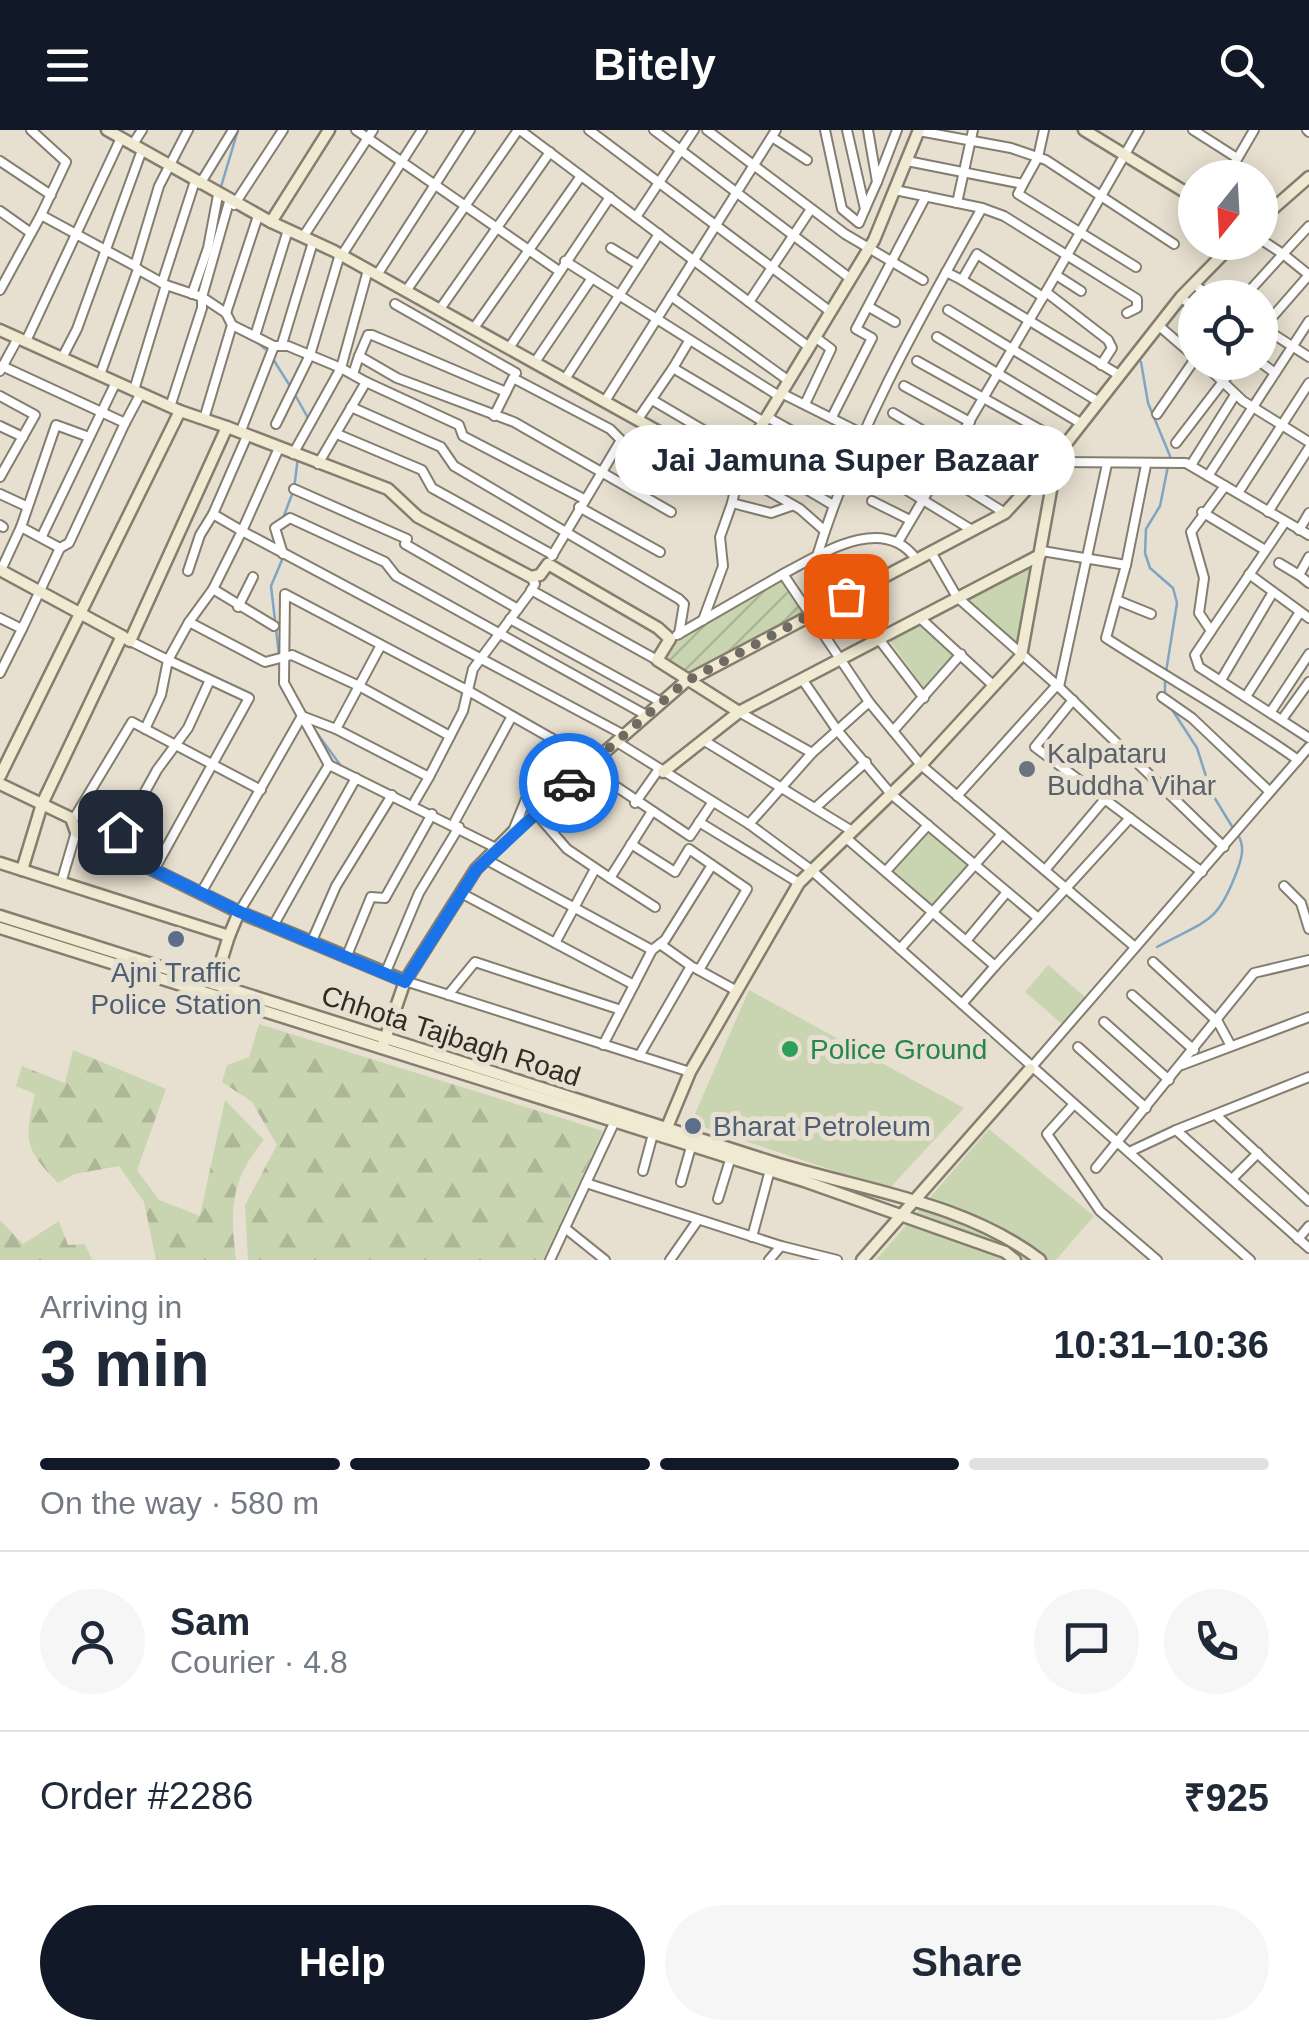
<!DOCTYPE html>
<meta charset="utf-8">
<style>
:root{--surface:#fff;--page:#f6f6f7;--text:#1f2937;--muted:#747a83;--line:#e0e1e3;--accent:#111827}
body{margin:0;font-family:Arial,sans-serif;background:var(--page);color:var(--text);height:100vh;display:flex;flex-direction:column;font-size:38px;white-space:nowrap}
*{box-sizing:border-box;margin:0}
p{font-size:32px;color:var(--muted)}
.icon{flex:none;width:55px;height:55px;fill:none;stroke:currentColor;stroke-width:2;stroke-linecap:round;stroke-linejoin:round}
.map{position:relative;height:1130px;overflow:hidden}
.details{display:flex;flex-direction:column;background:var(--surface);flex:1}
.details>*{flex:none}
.needle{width:65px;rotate:198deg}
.fabs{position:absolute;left:1178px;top:30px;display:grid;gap:20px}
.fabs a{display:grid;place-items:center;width:100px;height:100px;border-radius:50%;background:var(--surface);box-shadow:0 5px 25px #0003;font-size:50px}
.pin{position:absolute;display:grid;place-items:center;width:85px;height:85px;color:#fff;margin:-42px;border-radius:20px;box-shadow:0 5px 15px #0006}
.courier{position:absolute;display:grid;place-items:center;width:100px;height:100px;margin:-50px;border:8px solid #1a73e8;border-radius:50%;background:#fff;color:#222;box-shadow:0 2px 12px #0007}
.bubble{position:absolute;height:70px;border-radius:35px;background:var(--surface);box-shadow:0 5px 25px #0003;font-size:32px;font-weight:800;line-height:70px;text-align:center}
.head em{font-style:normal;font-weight:800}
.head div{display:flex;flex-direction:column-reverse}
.head{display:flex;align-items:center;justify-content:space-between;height:170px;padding:0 40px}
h1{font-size:65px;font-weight:800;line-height:75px}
.bar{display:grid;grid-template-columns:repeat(4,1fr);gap:15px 10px;align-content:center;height:120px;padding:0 40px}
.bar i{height:12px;border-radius:8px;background:var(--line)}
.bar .current{background:var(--accent)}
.bar p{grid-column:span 4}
.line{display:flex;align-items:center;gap:25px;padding:0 40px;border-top:2px solid var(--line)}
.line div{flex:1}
.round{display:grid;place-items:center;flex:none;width:105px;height:105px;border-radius:52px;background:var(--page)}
.button{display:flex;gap:20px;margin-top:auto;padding:20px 40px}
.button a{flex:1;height:115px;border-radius:60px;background:var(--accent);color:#fff;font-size:40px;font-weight:800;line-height:115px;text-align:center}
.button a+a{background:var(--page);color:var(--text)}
header{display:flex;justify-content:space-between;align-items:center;height:130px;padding:0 40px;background:var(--accent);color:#fff;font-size:45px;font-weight:800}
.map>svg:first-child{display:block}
.green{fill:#c9d5b1}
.forest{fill:url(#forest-firs)}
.garden{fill:url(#garden-furrows)}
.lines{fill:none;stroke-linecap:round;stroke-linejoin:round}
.stream{stroke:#80a5c2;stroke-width:2.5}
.street-casing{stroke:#857e70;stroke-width:12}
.secondary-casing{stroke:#857e70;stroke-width:15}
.street{stroke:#fff;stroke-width:8}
.secondary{stroke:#efead1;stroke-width:10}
.done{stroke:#6f6b62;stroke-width:10;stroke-dasharray:0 18}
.route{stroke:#1a73e8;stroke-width:12}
.worship-dot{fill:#6b7280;stroke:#e7e0d0;stroke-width:4}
.service-dot{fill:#5c6f8a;stroke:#e7e0d0;stroke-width:4}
.leisure-dot{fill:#2e9e5b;stroke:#e7e0d0;stroke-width:4}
.labels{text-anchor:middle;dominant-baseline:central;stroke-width:10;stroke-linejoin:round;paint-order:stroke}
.worship-label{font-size:28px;fill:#5b616d;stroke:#e7e0d0;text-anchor:start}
.service-label{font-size:28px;fill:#4e5e75;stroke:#e7e0d0}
.street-label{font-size:28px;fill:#2f2c26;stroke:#e7e0d0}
.leisure-label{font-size:28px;fill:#27864d;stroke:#e7e0d0;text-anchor:start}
</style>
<header><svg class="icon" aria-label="menu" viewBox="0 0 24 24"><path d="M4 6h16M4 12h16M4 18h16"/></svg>Bitely<svg class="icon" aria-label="search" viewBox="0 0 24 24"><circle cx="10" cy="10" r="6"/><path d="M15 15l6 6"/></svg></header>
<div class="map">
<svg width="1309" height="1130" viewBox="0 0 1309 1130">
<defs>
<pattern id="forest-firs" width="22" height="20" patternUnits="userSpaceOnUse" patternTransform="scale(2.5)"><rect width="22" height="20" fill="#c9d5b1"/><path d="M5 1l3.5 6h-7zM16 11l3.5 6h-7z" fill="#adb798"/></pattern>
<pattern id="garden-furrows" width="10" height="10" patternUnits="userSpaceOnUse" patternTransform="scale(2.5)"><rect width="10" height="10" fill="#c9d5b1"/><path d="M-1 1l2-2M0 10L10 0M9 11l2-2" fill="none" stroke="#adb798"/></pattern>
</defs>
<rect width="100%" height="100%" fill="#e7e0d0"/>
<g class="green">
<polygon points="1037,428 1018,517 963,467"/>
<polygon points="917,493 953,525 924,558 890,511"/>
<polygon points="928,700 970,735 934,777 892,740"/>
<polygon points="1048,835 1085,867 1062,894 1025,862"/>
<polygon points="749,860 964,978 889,1059 691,993"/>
<polygon points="989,999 1094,1086 1056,1130 876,1130"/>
</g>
<g class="forest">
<polygon points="259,894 603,1001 543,1130 248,1130 245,1075 277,1015 252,972 222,952 227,935 249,927"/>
<path d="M73 920 166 959 137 1040 159 1070 200 1086 225 970 264 1010C230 1050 230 1081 236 1130H156L144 1072 119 1036 75 1044 58 1053C24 1018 24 1011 35 964L16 956 22 936 65 953Z"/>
<polygon points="0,1090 23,1114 59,1091 68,1115 85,1114 92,1130 0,1130"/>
</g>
<polygon class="garden" points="781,448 804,483 685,548 660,528 673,510"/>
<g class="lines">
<g class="stream">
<polyline points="220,60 238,0"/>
<polyline points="214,106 220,75"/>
<polyline points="256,211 265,219"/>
<polyline points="273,229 290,256"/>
<polyline points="1141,232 1148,273 1170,326 1160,376 1146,399 1145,423 1150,438 1173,458 1177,473 1166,542"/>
<polyline points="294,263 308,288 302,300"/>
<polyline points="282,391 294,359 298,327"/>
<polyline points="280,399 286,420"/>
<polyline points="279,525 271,456 282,430"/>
<polyline points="1165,549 1165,566"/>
<polyline points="1171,578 1197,618 1211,662 1233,698"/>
<polyline points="311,595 341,636"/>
<path d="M1157 817C1206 790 1217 795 1237 741 1242 728 1245 716 1238 705"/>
</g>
<defs>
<g id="street">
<polyline points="31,0 66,32 41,85 135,136 159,56 188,0"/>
<polyline points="356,0 559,141"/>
<polyline points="520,0 809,217"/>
<polyline points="589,0 831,182"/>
<polyline points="654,0 851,149"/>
<polyline points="707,0 845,104 923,150"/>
<polyline points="825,0 842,79 859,93 865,79 847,0"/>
<polyline points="868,0 877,52 897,0"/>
<polyline points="1193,0 1237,28"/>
<polyline points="1307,0 1309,2"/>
<polyline points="919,1 1011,18 1046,30 1174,114"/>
<polyline points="772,7 807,30"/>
<polyline points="133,14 142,0"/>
<polyline points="0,31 51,65"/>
<polyline points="907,31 1023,54 1038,27 1044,0"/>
<polyline points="1226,48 1254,0"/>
<polyline points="200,54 233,0"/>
<polyline points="1023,54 1018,64 1136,137"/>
<polyline points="229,72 202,167 226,183 232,195 274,216"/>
<polyline points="957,73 973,0"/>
<polyline points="234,75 283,0"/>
<polyline points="982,78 1004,86 1137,169 1137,178 1127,183"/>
<polyline points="865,79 877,52"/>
<polyline points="0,81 31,103"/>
<polyline points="636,87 694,0"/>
<polyline points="303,107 373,0"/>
<polyline points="1260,109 1283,124 1309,96"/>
<polyline points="611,118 639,135"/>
<polyline points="342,125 422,0"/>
<polyline points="565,131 779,266"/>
<polyline points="946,142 962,150 977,124 1043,167 1139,0"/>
<polyline points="377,145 470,0"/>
<polyline points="1056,145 1081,161"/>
<polyline points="962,150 1119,245"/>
<polyline points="162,153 195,51"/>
<polyline points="1193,154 1214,168"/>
<polyline points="166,155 202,167 202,178 170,277"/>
<polyline points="0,160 41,85"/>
<polyline points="406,161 518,0"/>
<polyline points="1046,162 1108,210 1112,218 1101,235"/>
<polyline points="192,164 208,118 218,65"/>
<polyline points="671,166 789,251"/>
<polyline points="1181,167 1195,179"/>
<polyline points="1243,168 1283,124 1309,145 1260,201"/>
<polyline points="749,172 811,79"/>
<polyline points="395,174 516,243"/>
<polyline points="869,177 895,192"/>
<polyline points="440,179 550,22"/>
<polyline points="948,180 1099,272"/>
<polyline points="226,183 258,86"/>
<polyline points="1158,195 1195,227"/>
<polyline points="1262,197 1309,227"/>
<polyline points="474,198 581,46"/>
<polyline points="255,206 288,100"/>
<polyline points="937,207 1082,294"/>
<polyline points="26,211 121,8"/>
<polyline points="282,214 313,112"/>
<polyline points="509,218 610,67"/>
<polyline points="359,226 368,205 372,205 506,262 513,248 610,299 621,310"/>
<polyline points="62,228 77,199 142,20"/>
<polyline points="917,231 1066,314"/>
<polyline points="535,232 592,148"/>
<polyline points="1202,232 1243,271 1309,312"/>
<polyline points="1260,232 1275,243"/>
<polyline points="2,236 125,293 69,413 60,418 21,397 56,295 89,307"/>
<polyline points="673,238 689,211"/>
<polyline points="0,241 18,208"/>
<polyline points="353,244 359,226 397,248 514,292 671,382"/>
<polyline points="100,245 138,139"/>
<polyline points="565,249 659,104"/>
<polyline points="366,252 459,295 463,306 584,369"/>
<polyline points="904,256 970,292"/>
<polyline points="134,260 166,155 139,140"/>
<polyline points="781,263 941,343 1005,383"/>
<polyline points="0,266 35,285 0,347"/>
<polyline points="605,271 776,0"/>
<polyline points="654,271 744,324"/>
<polyline points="805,274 831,219 815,207"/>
<polyline points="351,277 441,317 454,336 679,469 684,474 679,504"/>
<polyline points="893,283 1025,361"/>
<polyline points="1157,284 1195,229"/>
<polyline points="494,286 506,262"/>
<polyline points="767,287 832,323"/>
<polyline points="832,287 872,208 856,199 926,66"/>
<polyline points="204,289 232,195"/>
<polyline points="638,289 673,238 764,292"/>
<polyline points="125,293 141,263"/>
<polyline points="276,294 310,225 340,124"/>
<polyline points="0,296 23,307"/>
<polyline points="240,303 274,216 288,216 341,238 368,140"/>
<polyline points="337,304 422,340 432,358 553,425"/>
<polyline points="247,306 213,384 242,401 279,318"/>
<polyline points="1176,313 1238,232"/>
<polyline points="745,323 833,375"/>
<polyline points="293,324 341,238 366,252 318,334"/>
<polyline points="1058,332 1186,333 1309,405"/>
<polyline points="1191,335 1235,265"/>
<polyline points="777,341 796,303"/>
<polyline points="739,344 800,379 825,401"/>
<polyline points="882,345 972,400"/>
<polyline points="1208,346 1309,191"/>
<polyline points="1225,356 1191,402 1204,448 1199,483 1211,501 1285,392"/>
<polyline points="294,359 407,409 405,414 518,479"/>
<polyline points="1238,363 1309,253"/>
<polyline points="0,364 26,376"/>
<polyline points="872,371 910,390"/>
<polyline points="732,373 771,383 791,376"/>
<polyline points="579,377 660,422"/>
<polyline points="1202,382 1265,420"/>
<polyline points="1268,382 1309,318"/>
<polyline points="0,395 3,397"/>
<polyline points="1299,400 1309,383"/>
<polyline points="42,406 116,252"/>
<polyline points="898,412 1043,167"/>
<path d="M1042 421 1126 435 1106 508C1171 550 1235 585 1298 630"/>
<polyline points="931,422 957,467 1059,557 1107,334"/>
<polyline points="283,424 275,398 290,388 385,432 396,446 646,585"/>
<polyline points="552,426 621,310 684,342"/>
<path d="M817 426C855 302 919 190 982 78L895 60"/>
<polyline points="1309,427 1299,445 1309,453"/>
<polyline points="1279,433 1299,445"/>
<polyline points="1126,435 1146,335"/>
<polyline points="1,440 21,397"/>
<polyline points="188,441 200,405 213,384"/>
<path d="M783 444C821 424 883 383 916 429"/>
<polyline points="1249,444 1309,488"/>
<polyline points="213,459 242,401 624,605"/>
<polyline points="531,460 657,530"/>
<polyline points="1119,471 1151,484"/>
<polyline points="238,477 253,447"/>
<polyline points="919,487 994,556"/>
<polyline points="0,488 22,499 0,543"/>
<polyline points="510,489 661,572"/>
<polyline points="703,490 723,436 720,407 732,373 739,344 736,338"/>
<polyline points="189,492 213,459 274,496"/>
<polyline points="22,499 60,418"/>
<polyline points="1211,501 1195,525 1199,537 1309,608"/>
<polyline points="677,505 783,444 869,572"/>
<polyline points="878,508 924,568"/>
<polyline points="130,511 168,530 189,492 265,532 292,525 359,556 336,599 429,647 463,581 473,539 529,464 535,454 531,447"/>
<polyline points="381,515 359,556 450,606"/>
<polyline points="802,549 837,600 891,664 1037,787"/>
<polyline points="1221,550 1273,462"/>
<polyline points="1059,557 1224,717"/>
<polyline points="1247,565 1300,482"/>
<polyline points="1162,567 1192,588 1269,661"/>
<polyline points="1073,570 1035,617 1202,742"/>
<polyline points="1272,580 1309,524"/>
<polyline points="739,582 812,623 869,572 921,635 1135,817"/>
<polyline points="1283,588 1309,552"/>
<polyline points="145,599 161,565 168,530 249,568 154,740"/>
<polyline points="893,601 961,524"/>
<polyline points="703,610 852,701"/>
<polyline points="617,612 749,694 810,739 1250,1130"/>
<polyline points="329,635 284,553 285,464 465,559 593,632"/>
<polyline points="587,637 690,706 712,673"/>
<polyline points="957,666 1057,555"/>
<polyline points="415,671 429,647"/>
<polyline points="635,673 659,639"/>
<polyline points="815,678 866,632"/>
<polyline points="535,682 567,719 610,748 651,683"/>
<polyline points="73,690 132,592 261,660"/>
<polyline points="455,691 512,586"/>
<polyline points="699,692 799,753"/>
<polyline points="749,694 812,623"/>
<polyline points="513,701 551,608"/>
<polyline points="845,707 995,836 1130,688"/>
<polyline points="631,714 675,742 689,719 747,759 699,840"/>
<polyline points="113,720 157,640 188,598 209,552"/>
<polyline points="485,729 652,820"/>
<polyline points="1045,740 1105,669"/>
<polyline points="886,741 928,695"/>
<polyline points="610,748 655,777"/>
<polyline points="61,753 76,702"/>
<polyline points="1284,756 1301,773 1309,799"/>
<polyline points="201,763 302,586 336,599"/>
<polyline points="461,763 634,855"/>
<polyline points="239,782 329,635 496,718"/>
<polyline points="273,796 356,648"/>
<polyline points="966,811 1007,762"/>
<polyline points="311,813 336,756 392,665"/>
<polyline points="555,813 595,739"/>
<polyline points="900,819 1002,704"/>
<polyline points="346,828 371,767 385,768 432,684"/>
<polyline points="1153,832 1218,892 1231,916"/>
<polyline points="695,838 737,861"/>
<polyline points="385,844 419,763 459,697"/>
<polyline points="405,851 690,942"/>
<polyline points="448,865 475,832 621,880"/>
<polyline points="1132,865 1194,920"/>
<polyline points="962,874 995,836"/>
<polyline points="1104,892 1169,950"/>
<polyline points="603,915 652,820 665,810 712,735"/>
<polyline points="1078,917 1146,978"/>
<polyline points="639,926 691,836 660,814"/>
<polyline points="1182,935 1309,887"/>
<polyline points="1030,939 1309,617"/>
<polyline points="1074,974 1047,1004 1100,1081 1157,1130"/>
<polyline points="1216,985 1309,1071"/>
<polyline points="1176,1000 1309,947"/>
<polyline points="1129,1022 1176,1000 1309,1118"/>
<polyline points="1096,1038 1254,843 1309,830"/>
<polyline points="643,1041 653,1004"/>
<polyline points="1232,1049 1258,1023"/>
<polyline points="681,1052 691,1017"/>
<polyline points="586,1053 615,991"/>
<polyline points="718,1069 730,1030"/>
<polyline points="565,1098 605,1130"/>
<polyline points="752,1107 770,1040"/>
<polyline points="1298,1109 1309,1096"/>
<polyline points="781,1116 837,1130"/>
<polyline points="550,1130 586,1053 781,1116 769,1130"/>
<polyline points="670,1130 698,1090"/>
</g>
<g id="secondary">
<polyline points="107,0 271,92 329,0"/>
<polyline points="1084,0 1195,68"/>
<polyline points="1260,90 1309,47"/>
<polyline points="271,92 334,121 697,323 736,338 874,110 919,0"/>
<polyline points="0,200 180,281 0,646"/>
<polyline points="227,297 388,359 418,387 531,447 540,445 548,434 658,498 670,509 657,530 739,582 1040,425"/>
<polyline points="0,440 122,506"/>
<polyline points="663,642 739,582"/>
<polyline points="0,654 71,688 76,702 239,782"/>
<polyline points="0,733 229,806 214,854"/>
<polyline points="22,740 42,674 122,506 130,511 227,297 180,281"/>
<path d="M0 786C258 868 515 948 772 1032 862 1060 965 1072 1040 1130"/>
<polyline points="0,798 804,1051 1005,1122 1015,1130"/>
<polyline points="229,806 239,782 405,851"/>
<polyline points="382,918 405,851 476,739 512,703 685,552 1005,383 1050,334 1181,167 1235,112"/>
<polyline points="665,1002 690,942 799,753 921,635 1021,526 1057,327"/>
<polyline points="862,1130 1030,939"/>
</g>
</defs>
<use href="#street" class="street-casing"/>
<use href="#secondary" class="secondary-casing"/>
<use href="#street" class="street"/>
<use href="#secondary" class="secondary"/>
</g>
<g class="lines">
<polyline class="done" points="569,653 685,552 846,466"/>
<polyline class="route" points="120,702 113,720 240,782 405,852 476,740 569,653"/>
</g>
<circle class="worship-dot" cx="1027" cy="639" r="10"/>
<g class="service-dot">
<circle cx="176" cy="809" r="10"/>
<circle cx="693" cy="996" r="10"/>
</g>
<circle class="leisure-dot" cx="790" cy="919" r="10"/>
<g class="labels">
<g class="worship-label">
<text x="1047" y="623">Kalpataru<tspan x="1047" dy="32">Buddha Vihar</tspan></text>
</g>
<g class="service-label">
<text x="176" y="842">Ajni Traffic<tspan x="176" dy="32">Police Station</tspan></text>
<text x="713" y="996" text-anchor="start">Bharat Petroleum</text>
</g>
<g class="street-label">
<text transform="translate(451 906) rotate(18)">Chhota Tajbagh Road</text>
</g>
<g class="leisure-label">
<text x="810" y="919">Police Ground</text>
</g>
</g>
</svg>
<div class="fabs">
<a><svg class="needle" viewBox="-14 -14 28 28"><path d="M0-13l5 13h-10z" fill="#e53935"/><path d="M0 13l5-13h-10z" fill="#747a83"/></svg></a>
<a><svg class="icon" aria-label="locate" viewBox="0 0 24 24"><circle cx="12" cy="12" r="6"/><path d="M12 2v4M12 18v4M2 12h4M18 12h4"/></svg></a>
</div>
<div class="pin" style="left:846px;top:466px;background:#ea580c"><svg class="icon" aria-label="bag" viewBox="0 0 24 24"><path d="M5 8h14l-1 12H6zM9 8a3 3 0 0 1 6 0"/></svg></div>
<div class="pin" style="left:120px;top:702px;background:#1f2937"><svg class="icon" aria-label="home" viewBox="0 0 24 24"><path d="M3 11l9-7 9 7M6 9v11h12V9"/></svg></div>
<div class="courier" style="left:569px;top:653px"><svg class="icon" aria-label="car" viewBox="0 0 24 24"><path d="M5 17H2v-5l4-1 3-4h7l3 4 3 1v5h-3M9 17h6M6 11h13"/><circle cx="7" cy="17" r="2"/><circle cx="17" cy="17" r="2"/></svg></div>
<div class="bubble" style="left:615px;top:295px;width:460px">Jai Jamuna Super Bazaar</div>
</div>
<section class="details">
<div class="head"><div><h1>3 min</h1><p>Arriving in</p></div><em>10:31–10:36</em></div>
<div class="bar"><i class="current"></i><i class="current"></i><i class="current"></i><i></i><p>On the way · 580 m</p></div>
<div class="line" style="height:180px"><a class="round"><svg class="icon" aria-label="person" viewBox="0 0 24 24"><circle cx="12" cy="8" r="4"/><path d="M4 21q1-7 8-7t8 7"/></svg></a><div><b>Sam</b><p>Courier · 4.8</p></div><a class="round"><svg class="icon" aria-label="chat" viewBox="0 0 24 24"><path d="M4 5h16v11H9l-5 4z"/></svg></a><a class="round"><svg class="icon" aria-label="phone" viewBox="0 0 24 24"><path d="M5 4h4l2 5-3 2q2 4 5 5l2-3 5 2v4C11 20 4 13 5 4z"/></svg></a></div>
<div class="line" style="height:130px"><div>Order #2286</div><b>₹925</b></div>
<div class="button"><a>Help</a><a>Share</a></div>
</section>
